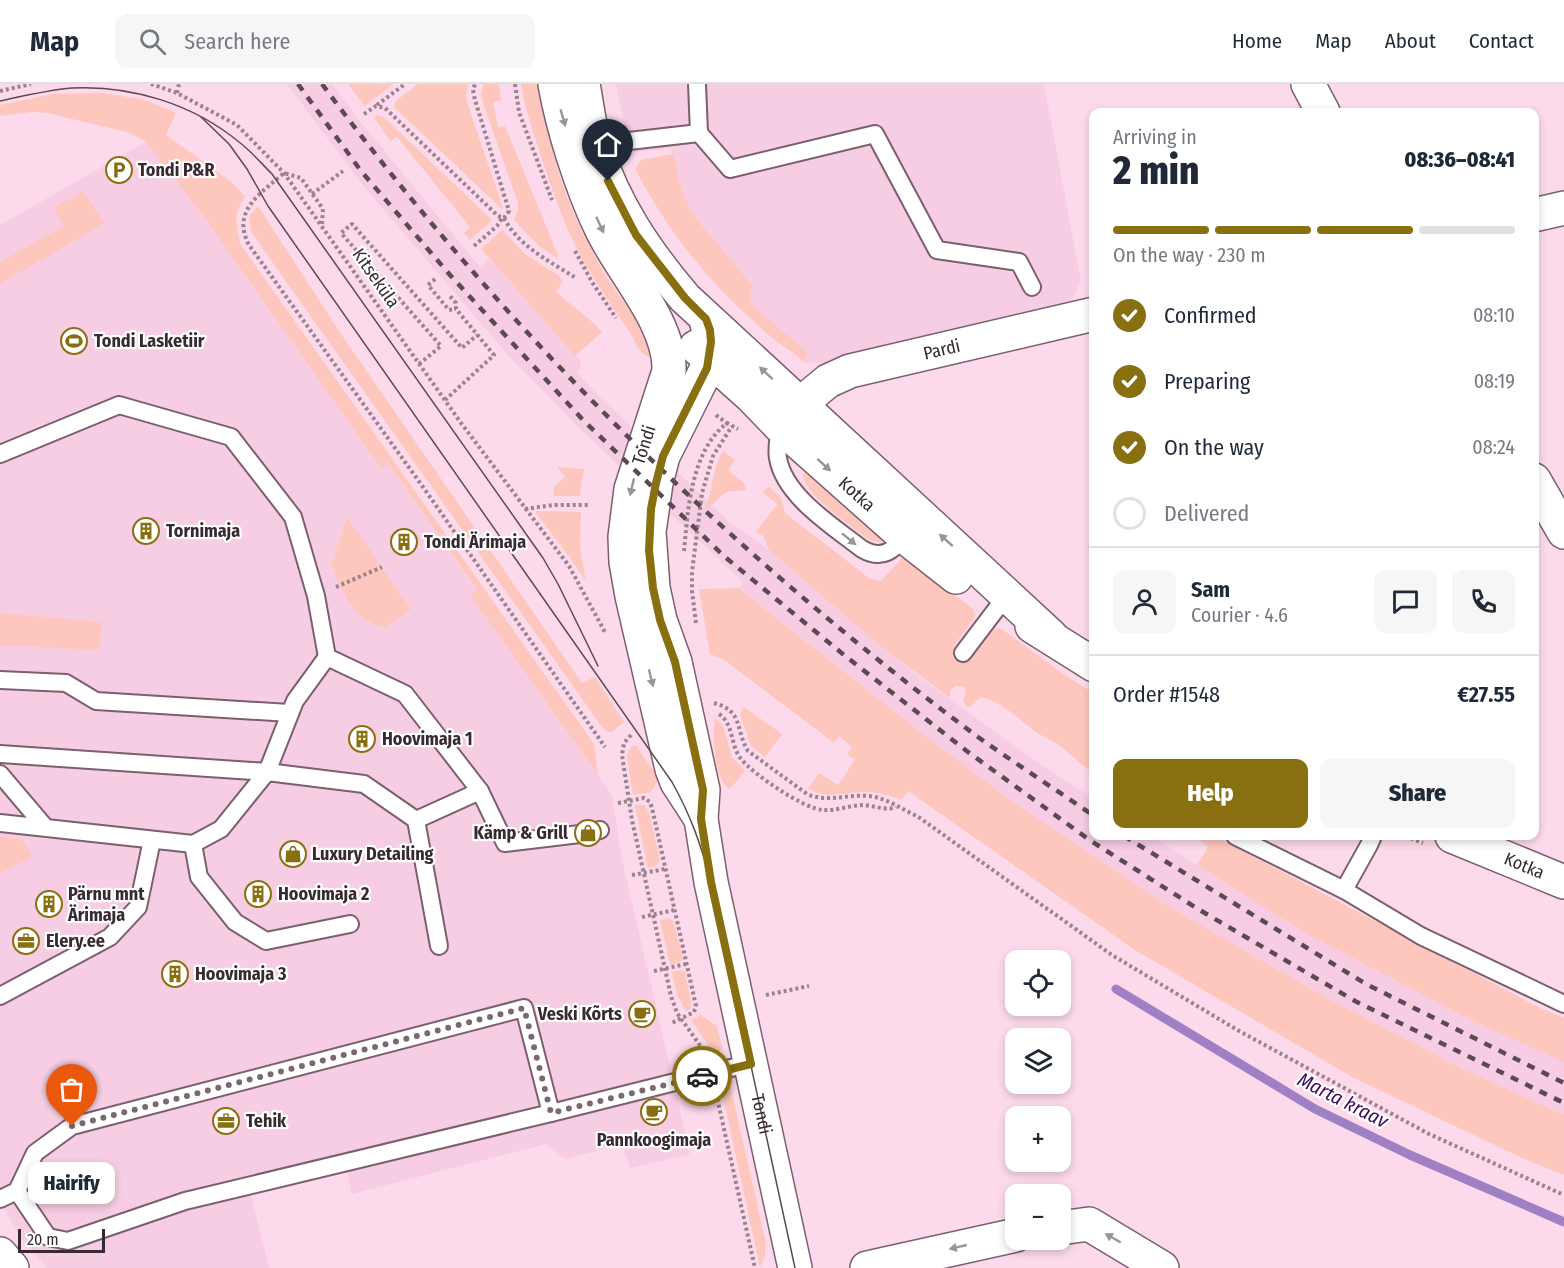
<!DOCTYPE html>
<meta charset="utf-8">
<style>
:root{--surface:#fff;--page:#f6f6f7;--text:#1f2937;--muted:#747a83;--line:#e0e1e3;--accent:#886f0f}
body{margin:0;font-family:"Fira Sans Condensed",sans-serif;background:var(--page);color:var(--text);height:100vh;display:flex;flex-direction:column;font-size:22px;white-space:nowrap}
*{box-sizing:border-box;margin:0}
p{font-size:20px;color:var(--muted)}
.icon{flex:none;width:33px;height:33px;fill:none;stroke:currentColor;stroke-width:2;stroke-linecap:round;stroke-linejoin:round}
.map{position:relative;flex:1;overflow:hidden}
.drawer{position:absolute;left:1089px;top:24px;width:450px;height:732px;display:flex;flex-direction:column;background:var(--surface);border-radius:12px;box-shadow:0 3px 9px #0003}
.drawer>*{flex:none}
.controls{position:absolute;left:1005px;top:866px;display:grid;gap:12px}
.controls a{display:grid;place-items:center;width:66px;height:66px;border-radius:12px;background:var(--surface);box-shadow:0 3px 9px #0003;font-size:30px}
.scale{position:absolute;left:18px;bottom:15px;width:87px;box-sizing:border-box;padding-left:6px;border:3px solid #372a30;border-top:0;font-size:16px;line-height:21px;white-space:nowrap;color:#372a30;-webkit-text-stroke:4px #fff;paint-order:stroke}
.pin{position:absolute;display:grid;place-items:center;width:51px;height:51px;color:#fff;margin:-62px -26px;border-radius:50% 50% 50% 0;rotate:-45deg;box-shadow:0 0 6px #0007}
.pin .icon{rotate:45deg}
.courier{position:absolute;display:grid;place-items:center;width:60px;height:60px;margin:-30px;border:4px solid #886f0f;border-radius:50%;background:#fff;color:#222;box-shadow:0 2px 8px #0007}
.bubble{position:absolute;height:42px;border-radius:12px;background:var(--surface);box-shadow:0 3px 9px #0003;font-size:20px;font-weight:800;line-height:42px;text-align:center}
.head em{font-style:normal;font-weight:800}
.head div{display:flex;flex-direction:column-reverse}
.head{display:flex;align-items:center;justify-content:space-between;height:102px;padding:0 24px}
h1{font-size:39px;font-weight:800;line-height:45px}
.bar{display:grid;grid-template-columns:repeat(4,1fr);gap:9px 6px;align-content:center;height:72px;padding:0 24px}
.bar i{height:8px;border-radius:4px;background:var(--line)}
.bar .selected{background:var(--accent)}
.bar p{grid-column:span 4}
.line{display:flex;align-items:center;gap:15px;padding:0 24px;border-top:2px solid var(--line)}
.line div{flex:1}
.round{display:grid;place-items:center;flex:none;width:63px;height:63px;border-radius:12px;background:var(--page)}
ol{padding:0 24px;list-style:none}
li{display:flex;align-items:center;gap:18px;height:66px}
li p{margin-inline-start:auto}
li .icon{padding:6px;border-radius:50%;background:var(--accent);color:#fff;stroke-width:4}
li:last-child{color:var(--muted)}
li i{width:33px;height:33px;border:3px solid var(--line);border-radius:50%}
.primary-button{display:flex;gap:12px;margin-top:auto;padding:12px 24px}
.primary-button a{flex:1;height:69px;border-radius:12px;background:var(--accent);color:#fff;font-size:24px;font-weight:800;line-height:69px;text-align:center}
.primary-button a+a{background:var(--page);color:var(--text)}
header{display:flex;align-items:center;gap:36px;box-sizing:border-box;height:84px;padding:0 30px;background:var(--surface);border-bottom:2px solid var(--line)}
header strong{font-size:28px}
nav{display:flex;gap:33px;margin-inline-start:auto;font-size:21px}
.search{width:420px;height:54px;background:var(--page);display:flex;align-items:center;gap:15px;box-sizing:border-box;padding:0 21px;border-radius:12px;color:var(--muted);font-size:22px}
.map>svg:first-child{display:block}
.built{fill:#f6cde2}
.green{fill:#fdc7be}
.lines{fill:none;stroke-linecap:round;stroke-linejoin:round}
.stream{stroke:#9f80c4;stroke-width:9}
.lane-casing{stroke:#7c5f6e;stroke-width:20}
.street-casing{stroke:#7c5f6e;stroke-width:36}
.secondary-casing{stroke:#7c5f6e;stroke-width:36}
.primary-casing{stroke:#7c5f6e;stroke-width:36}
.path{stroke:#9a828e;stroke-width:4;stroke-dasharray:3 3;stroke-linecap:butt}
.lane{stroke:#fff;stroke-width:16}
.street{stroke:#fff;stroke-width:33}
.secondary{stroke:#fff;stroke-width:33}
.primary{stroke:#fff;stroke-width:33}
.tram{stroke:#5b4a52;stroke-width:1.5}
.rail{stroke:#5b4a52;stroke-width:4.5;stroke-dasharray:8 8;stroke-linecap:butt}
.oneway{fill:#9b9498}
.done{stroke:#7c6871;stroke-width:6;stroke-dasharray:0 10.8}
.route{stroke:#886f0f;stroke-width:8}
.labels{text-anchor:middle;dominant-baseline:central;stroke-width:4.5;stroke-linejoin:round;paint-order:stroke}
.poi-label{font-size:18px;font-weight:bold;fill:#372a30;stroke:#fff;text-anchor:start}
.street-label{font-size:18px;fill:#372a30;stroke:#fff}
.water-label{font-size:20px;font-style:italic;fill:#3c0d60;stroke:#fff}
</style>
<header>
<strong>Map</strong>
<div class="search"><svg class="icon" aria-label="search" viewBox="0 0 24 24"><circle cx="10" cy="10" r="6"/><path d="M15 15l6 6"/></svg>Search here</div>
<nav><a>Home</a><a>Map</a><a>About</a><a>Contact</a></nav>
</header>
<div class="map">
<svg width="1564" height="1184" viewBox="0 0 1564 1184">
<rect width="100%" height="100%" fill="#fcdaeb"/>
<g class="built">
<polygon points="287,0 332,0 363,41 480,183 489,175 580,277 581,283 577,289 590,303 728,437 769,466 879,561 922,595 1040,680 1093,714 1094,752 1151,752 1305,849 1475,938 1564,978 1564,1031 1459,983 1325,913 1166,821 1013,718 924,651 740,504 743,498 580,345 507,270 361,99"/>
<polygon points="616,0 1044,0 1081,198 1069,220 823,279 806,279 807,268 750,219 752,201 691,128 680,99 671,64 630,69"/>
<polygon points="149,56 381,384 388,379 477,507 470,511 612,711 621,771 690,1070 630,1084 622,1060 565,1075 546,1060 352,1110 345,1082 250,1106 269,1184 47,1184 19,1152 0,1117 0,141"/>
</g>
<g class="green">
<polygon points="348,0 393,0 365,22"/>
<polygon points="418,0 468,0 466,12 468,21 503,124 502,125 395,24 394,21 396,17"/>
<polygon points="484,0 499,0 501,16 493,18 498,43 505,42 558,171 557,174 540,163 514,136 518,126 518,119 482,16 481,9"/>
<path d="M521 0H544C548 30 550 62 559 90 569 122 584 153 600 182 616 212 647 239 651 273 638 271 636 257 629 247 614 225 599 204 586 181 566 148 554 111 542 75 534 50 525 26 521 0Z"/>
<path d="M101 9 142 15 176 29 166 51 233 99 245 113C233 129 236 142 241 161L594 660 598 691 470 511 477 506 388 379 381 384 198 125 145 57 127 48 47 29 32 28 0 32V21L53 10Z"/>
<polygon points="378,31 386,35 492,136 470,156 464,149 470,143 397,53 390,57 374,33"/>
<path d="M673 70 680 99 691 128 752 201 750 219 807 268 806 279C794 269 781 261 769 251 711 201 671 153 635 85L641 76Z"/>
<polygon points="83,107 105,139 0,200 0,178 64,142 54,124"/>
<polygon points="258,122 341,250 582,599 595,593 624,638 612,648 607,648 602,643 251,148 249,132"/>
<path d="M502 146 525 170 559 192 563 198 556 207C571 222 589 233 602 248L575 272 481 165Z"/>
<polygon points="723,367 735,376 728,386 744,399 746,406 726,408 706,426 717,378"/>
<polygon points="557,383 584,385 580,412 554,412 554,403 565,393"/>
<path d="M806 388 810 389 884 455 882 458 872 457 865 453C847 438 807 414 803 391Z"/>
<path d="M768 402 781 414 785 429 869 494 881 497 901 475H906L972 524 976 531 954 562 971 574 993 546 1000 544 1065 591 1093 609V688C1080 680 1071 671 1060 662 1053 656 1043 653 1036 648 1018 635 1002 617 980 613L973 621 967 624 963 616 966 606 963 602H955L950 607V614L879 561 769 466 764 453 756 447 778 420 763 409Z"/>
<polygon points="536,427 581,428 580,462 586,498 571,475 536,429"/>
<path d="M347 433 411 525 385 544C349 533 345 511 331 481Z"/>
<path d="M739 504 924 651 1013 718 1166 821 1325 913 1459 983 1564 1031V1091L1524 1075 1352 993 1135 866 908 707 901 716C889 711 877 708 864 708 843 707 827 717 808 704L819 689 838 701 855 676 847 670 852 663 839 652 834 659 723 575 710 570 699 505Z"/>
<polygon points="0,529 102,538 99,566 0,561"/>
<polygon points="744,623 782,650 765,673 751,662 740,630"/>
<path d="M715 634 723 641 732 673 745 687 730 705C714 697 712 651 715 634Z"/>
<polygon points="632,661 636,662 658,693 657,698 651,708 633,711 627,672"/>
<polygon points="635,721 644,721 649,728 660,776 656,782 648,784"/>
<polygon points="0,752 23,756 32,773 0,789"/>
<polygon points="1194,752 1214,752 1540,924 1564,934 1564,978 1475,938 1305,849 1197,781 1208,763"/>
<polygon points="667,834 672,836 674,839 683,875 680,878 670,881 660,836"/>
<polygon points="682,886 685,888 692,923 686,928 677,911 672,888"/>
<polygon points="701,931 717,942 722,963 714,978 707,959 691,936"/>
<polygon points="729,996 765,1155 765,1172 760,1184 720,998"/>
</g>
<g class="lines">
<polyline class="stream" points="1116,905 1315,1025 1410,1071 1564,1138"/>
<defs>
<g id="lane">
<polyline points="697,0 699,49"/>
<polyline points="591,63 620,58 699,49 730,85 875,50 937,166 1019,178 1032,203"/>
<path d="M780 342C779 353 776 364 778 374 784 412 834 443 862 465 883 477 894 466 908 449"/>
<polyline points="0,370 119,321 231,353 293,433 316,512 327,573 405,610 480,707 505,759 588,749 600,746"/>
<polyline points="963,569 1007,511"/>
<polyline points="0,596 66,599 96,617 290,629"/>
<polyline points="0,670 267,688 295,617 327,573"/>
<polyline points="0,690 45,743"/>
<polyline points="416,736 439,862"/>
<polyline points="0,739 193,760 221,745 267,688 364,700 416,736 480,707"/>
<polyline points="1235,752 1344,806 1421,852 1564,920"/>
<polyline points="193,760 199,793 235,838 266,857 350,840"/>
<polyline points="1344,806 1369,761 1373,752"/>
<polyline points="0,912 110,853 138,823 152,756"/>
<polyline points="17,1107 48,1153 68,1157 185,1117 551,1029"/>
<polyline points="0,1115 17,1107 35,1069 72,1042 524,924 551,1029 751,979"/>
</g>
<g id="street">
<polyline points="1308,0 1323,28"/>
<polyline points="1534,131 1564,124"/>
<path id="s1" d="M799 321 828 297 850 287 1094 230"/>
<polyline points="1534,396 1564,448"/>
<polyline points="1060,1144 1089,1140 1162,1184"/>
<polyline points="867,1184 1016,1151"/>
</g>
<g id="secondary">
<path d="M555 0C563 45 581 102 601 144 621 187 671 239 669 287L631 405 625 453 626 478 632 512 672 685 677 698 701 735"/>
<path d="M583 0C587 21 589 43 596 64 614 121 646 168 685 214L1051 552"/>
<polyline points="706,235 711,258 707,284 663,372 656,399 649,448 653,504 660,536 675,578 703,706 701,735 711,798 795,1184"/>
<path id="s2" d="M696 263 751 312 780 342 905 453 956 493"/>
<polyline points="1032,542 1094,581"/>
<path id="s3" d="M1452 752 1564 798"/>
</g>
<polyline id="primary" points="0,1170 12,1184"/>
</defs>
<use href="#lane" class="lane-casing"/>
<use href="#street" class="street-casing"/>
<use href="#secondary" class="secondary-casing"/>
<use href="#primary" class="primary-casing"/>
<g class="path">
<polyline points="151,0 177,9 237,41 284,89 461,339 569,482 606,550"/>
<polyline points="515,0 519,28 552,116"/>
<polyline points="0,7 31,0"/>
<polyline points="177,9 179,0"/>
<polyline points="377,21 405,0"/>
<polyline points="364,30 376,22 385,24 498,132 504,134 509,127 475,16 473,6 475,0"/>
<polyline points="312,110 343,87"/>
<path d="M504 134C518 162 551 178 576 194"/>
<path d="M322 140 323 125 301 94 284 89C260 110 231 127 249 161L423 403 605 663"/>
<polyline points="474,162 497,142 502,134"/>
<polyline points="575,167 592,198 616,234"/>
<polyline points="435,195 428,201 449,226 456,225"/>
<polyline points="419,280 441,262 341,149 352,140 462,264 477,251"/>
<polyline points="445,316 494,271 456,225 456,219 449,211"/>
<polyline points="716,331 729,341"/>
<polyline points="525,425 553,421 589,421"/>
<path d="M684 467C688 425 691 367 727 339L738 345"/>
<polyline points="336,503 382,483"/>
<polyline points="696,539 692,507 692,488 702,409 713,372 732,342"/>
<path d="M714 619C744 627 735 646 748 667L807 710C827 719 847 710 869 712 887 714 901 725 917 732L1112 871 1239 947 1429 1050 1564 1111"/>
<path d="M719 630C734 640 730 661 741 675 753 690 804 725 823 726 837 727 850 721 864 721 875 722 886 727 896 723"/>
<polyline points="631,651 624,659 622,671 632,736 671,912 677,929 704,967"/>
<polyline points="618,719 644,714 650,718 652,724 696,922 694,928 670,940"/>
<polyline points="1405,752 1423,759"/>
<polyline points="632,791 665,785"/>
<polyline points="642,833 674,826"/>
<polyline points="654,887 686,880"/>
<polyline points="766,911 809,902"/>
<polyline points="716,1009 755,1184"/>
</g>
<use href="#lane" class="lane"/>
<use href="#street" class="street"/>
<use href="#secondary" class="secondary"/>
<use href="#primary" class="primary"/>
<g class="tram">
<path d="M0 17C23 12 48 6 72 4 131 1 193 20 239 58 251 67 261 79 272 90L543 474 558 500 598 582"/>
<path id="s4" d="M201 33 229 60 247 85 268 122 672 698C691 732 701 761 711 798L795 1184"/>
</g>
<g class="rail">
<polyline points="298,0 361,87 450,191 583,336 725,473 844,571 968,668 1091,757 1198,825 1355,917 1564,1019"/>
<path d="M322 0C506 249 729 468 978 653 1016 680 1055 705 1094 732"/>
<polyline points="1124,752 1366,900 1564,999"/>
</g>
</g>
<defs><path id="oneway-solid" d="M-6-.8H1V-3.2L6.5 0L1 3.2V.8H-6Z" transform="scale(1.5)"/></defs>
<g class="oneway">
<use href="#oneway-solid" transform="translate(563 34) rotate(74)"/>
<use href="#oneway-solid" transform="translate(600 141) rotate(65)"/>
<use href="#oneway-solid" transform="translate(766 289) rotate(-137)"/>
<use href="#oneway-solid" transform="translate(824 381) rotate(42)"/>
<use href="#oneway-solid" transform="translate(632 403) rotate(103)"/>
<use href="#oneway-solid" transform="translate(849 455) rotate(39)"/>
<use href="#oneway-solid" transform="translate(946 456) rotate(-138)"/>
<use href="#oneway-solid" transform="translate(651 594) rotate(76)"/>
<use href="#oneway-solid" transform="translate(1113 1154) rotate(-150)"/>
<use href="#oneway-solid" transform="translate(958 1163) rotate(167)"/>
</g>
<g class="lines">
<polyline class="done" points="72,1042 524,924 551,1029 702,992"/>
<polyline class="route" points="608,97 636,151 685,214 706,235 710,246 711,258 707,284 663,372 656,399 651,425 649,466 653,504 660,536 675,578 703,706 701,735 711,798 751,980 702,992"/>
</g>
<defs>
<symbol id="parking-ring" viewBox="-11 -11 22 22"><circle r="9.5" fill="#fff" stroke="#886f0f" stroke-width="1.5"/><path d="M-3.5-5.5H1a3.5 3.5 0 0 1 0 7H-1V5.5H-3.5ZM-1-3.4V-.6H.8a1.4 1.4 0 0 0 0-2.8Z" fill="#886f0f"/></symbol>
<symbol id="stadium-ring" viewBox="-11 -11 22 22"><circle r="9.5" fill="#fff" stroke="#886f0f" stroke-width="1.5"/><path d="M0-5a6.5 5 0 1 0 0 10a6.5 5 0 1 0 0-10ZM-3.5-1.8h7v3.6h-7Z" fill="#886f0f"/></symbol>
<symbol id="building-ring" viewBox="-11 -11 22 22"><circle r="9.5" fill="#fff" stroke="#886f0f" stroke-width="1.5"/><path d="M-4-6H4V6H1V3H-1V6H-4ZM-2.5-4.3h1.7v1.8h-1.7ZM.8-4.3h1.7v1.8H.8ZM-2.5-1h1.7V.8h-1.7ZM.8-1h1.7V.8H.8Z" fill="#886f0f"/></symbol>
<symbol id="shop-ring" viewBox="-11 -11 22 22"><circle r="9.5" fill="#fff" stroke="#886f0f" stroke-width="1.5"/><path d="M-5-2.5h2.3a2.7 3.5 0 0 1 5.4 0H5L5.5 6h-11ZM-1.5-2.5h3a1.5 2.3 0 0 0-3 0Z" fill="#886f0f"/></symbol>
<symbol id="office-ring" viewBox="-11 -11 22 22"><circle r="9.5" fill="#fff" stroke="#886f0f" stroke-width="1.5"/><path d="M-6-3h4V-5.5h4V-3h4V5H-6ZM-1-4.5V-3h2v-1.5ZM-6 0V1H6V0Z" fill="#886f0f"/></symbol>
<symbol id="cafe-ring" viewBox="-11 -11 22 22"><circle r="9.5" fill="#fff" stroke="#886f0f" stroke-width="1.5"/><path d="M-5.5-4.5H6V0H3Q3 3.5 0 3.5H-2.5Q-5.5 3.5-5.5 0ZM3-3.2v2h1.7v-2ZM-6 4.5H4V6H-6Z" fill="#886f0f"/></symbol>
</defs>
<g fill-rule="evenodd">
<use href="#parking-ring" x="104" y="71" width="30" height="30"/>
<use href="#stadium-ring" x="59" y="242" width="30" height="30"/>
<use href="#building-ring" x="131" y="432" width="30" height="30"/>
<use href="#building-ring" x="389" y="443" width="30" height="30"/>
<use href="#building-ring" x="347" y="640" width="30" height="30"/>
<use href="#shop-ring" x="573" y="734" width="30" height="30"/>
<use href="#shop-ring" x="278" y="755" width="30" height="30"/>
<use href="#building-ring" x="243" y="795" width="30" height="30"/>
<use href="#building-ring" x="34" y="805" width="30" height="30"/>
<use href="#office-ring" x="11" y="842" width="30" height="30"/>
<use href="#building-ring" x="160" y="875" width="30" height="30"/>
<use href="#cafe-ring" x="627" y="915" width="30" height="30"/>
<use href="#cafe-ring" x="639" y="1013" width="30" height="30"/>
<use href="#office-ring" x="211" y="1022" width="30" height="30"/>
</g>
<g class="labels">
<g class="poi-label">
<text x="138" y="86">Tondi P&amp;R</text>
<text x="94" y="257">Tondi Lasketiir</text>
<text x="166" y="447">Tornimaja</text>
<text x="424" y="458">Tondi Ärimaja</text>
<text x="382" y="655">Hoovimaja 1</text>
<text x="568" y="749" text-anchor="end">Kämp &amp; Grill</text>
<text x="312" y="770">Luxury Detailing</text>
<text x="68" y="810">Pärnu mnt<tspan x="68" dy="21">Ärimaja</tspan></text>
<text x="278" y="810">Hoovimaja 2</text>
<text x="46" y="857">Elery.ee</text>
<text x="195" y="890">Hoovimaja 3</text>
<text x="622" y="930" text-anchor="end">Veski Kõrts</text>
<text x="246" y="1037">Tehik</text>
<text x="654" y="1056" text-anchor="middle">Pannkoogimaja</text>
</g>
<g class="street-label">
<text transform="translate(376 194) rotate(55)">Kitseküla</text>
<text stroke="none"><textPath href="#s1" startOffset="156">Pardi</textPath></text>
<text transform="translate(644 361) rotate(-72)">Tondi</text>
<text stroke="none"><textPath href="#s2" startOffset="218">Kotka</textPath></text>
<text stroke="none"><textPath href="#s3" startOffset="78">Kotka</textPath></text>
<text stroke="none"><textPath href="#s4" startOffset="1161">Tondi</textPath></text>
</g>
<g class="water-label">
<text transform="translate(1343 1016) rotate(27)">Marta kraav</text>
</g>
</g>
</svg>
<div class="controls">
<a><svg class="icon" aria-label="locate" viewBox="0 0 24 24"><circle cx="12" cy="12" r="6"/><path d="M12 2v4M12 18v4M2 12h4M18 12h4"/></svg></a>
<a><svg class="icon" aria-label="layers" viewBox="0 0 24 24"><path d="M12 4l9 5-9 5-9-5zM3 14l9 5 9-5"/></svg></a>
<a>+</a>
<a>−</a>
</div>
<div class="scale">20 m</div>
<div class="pin" style="left:72px;top:1042px;background:#ea580c"><svg class="icon" aria-label="bag" viewBox="0 0 24 24"><path d="M5 8h14l-1 12H6zM9 8a3 3 0 0 1 6 0"/></svg></div>
<div class="pin" style="left:608px;top:97px;background:#1f2937"><svg class="icon" aria-label="home" viewBox="0 0 24 24"><path d="M3 11l9-7 9 7M6 9v11h12V9"/></svg></div>
<div class="courier" style="left:702px;top:992px"><svg class="icon" aria-label="car" viewBox="0 0 24 24"><path d="M5 17H2v-5l4-1 3-4h7l3 4 3 1v5h-3M9 17h6M6 11h13"/><circle cx="7" cy="17" r="2"/><circle cx="17" cy="17" r="2"/></svg></div>
<div class="bubble" style="left:28px;top:1078px;width:87px">Hairify</div>
<section class="drawer">
<div class="head"><div><h1>2 min</h1><p>Arriving in</p></div><em>08:36–08:41</em></div>
<div class="bar"><i class="selected"></i><i class="selected"></i><i class="selected"></i><i></i><p>On the way · 230 m</p></div>
<ol>
<li><svg class="icon" aria-label="check" viewBox="0 0 24 24"><path d="M5 12l5 5 9-10"/></svg>Confirmed<p>08:10</p></li>
<li><svg class="icon" aria-label="check" viewBox="0 0 24 24"><path d="M5 12l5 5 9-10"/></svg>Preparing<p>08:19</p></li>
<li><svg class="icon" aria-label="check" viewBox="0 0 24 24"><path d="M5 12l5 5 9-10"/></svg>On the way<p>08:24</p></li>
<li><i></i>Delivered</li>
</ol>
<div class="line" style="height:108px"><a class="round"><svg class="icon" aria-label="person" viewBox="0 0 24 24"><circle cx="12" cy="8" r="4"/><path d="M4 21q1-7 8-7t8 7"/></svg></a><div><b>Sam</b><p>Courier · 4.6</p></div><a class="round"><svg class="icon" aria-label="chat" viewBox="0 0 24 24"><path d="M4 5h16v11H9l-5 4z"/></svg></a><a class="round"><svg class="icon" aria-label="phone" viewBox="0 0 24 24"><path d="M5 4h4l2 5-3 2q2 4 5 5l2-3 5 2v4C11 20 4 13 5 4z"/></svg></a></div>
<div class="line" style="height:78px"><div>Order #1548</div><b>€27.55</b></div>
<div class="primary-button"><a>Help</a><a>Share</a></div>
</section>
</div>
